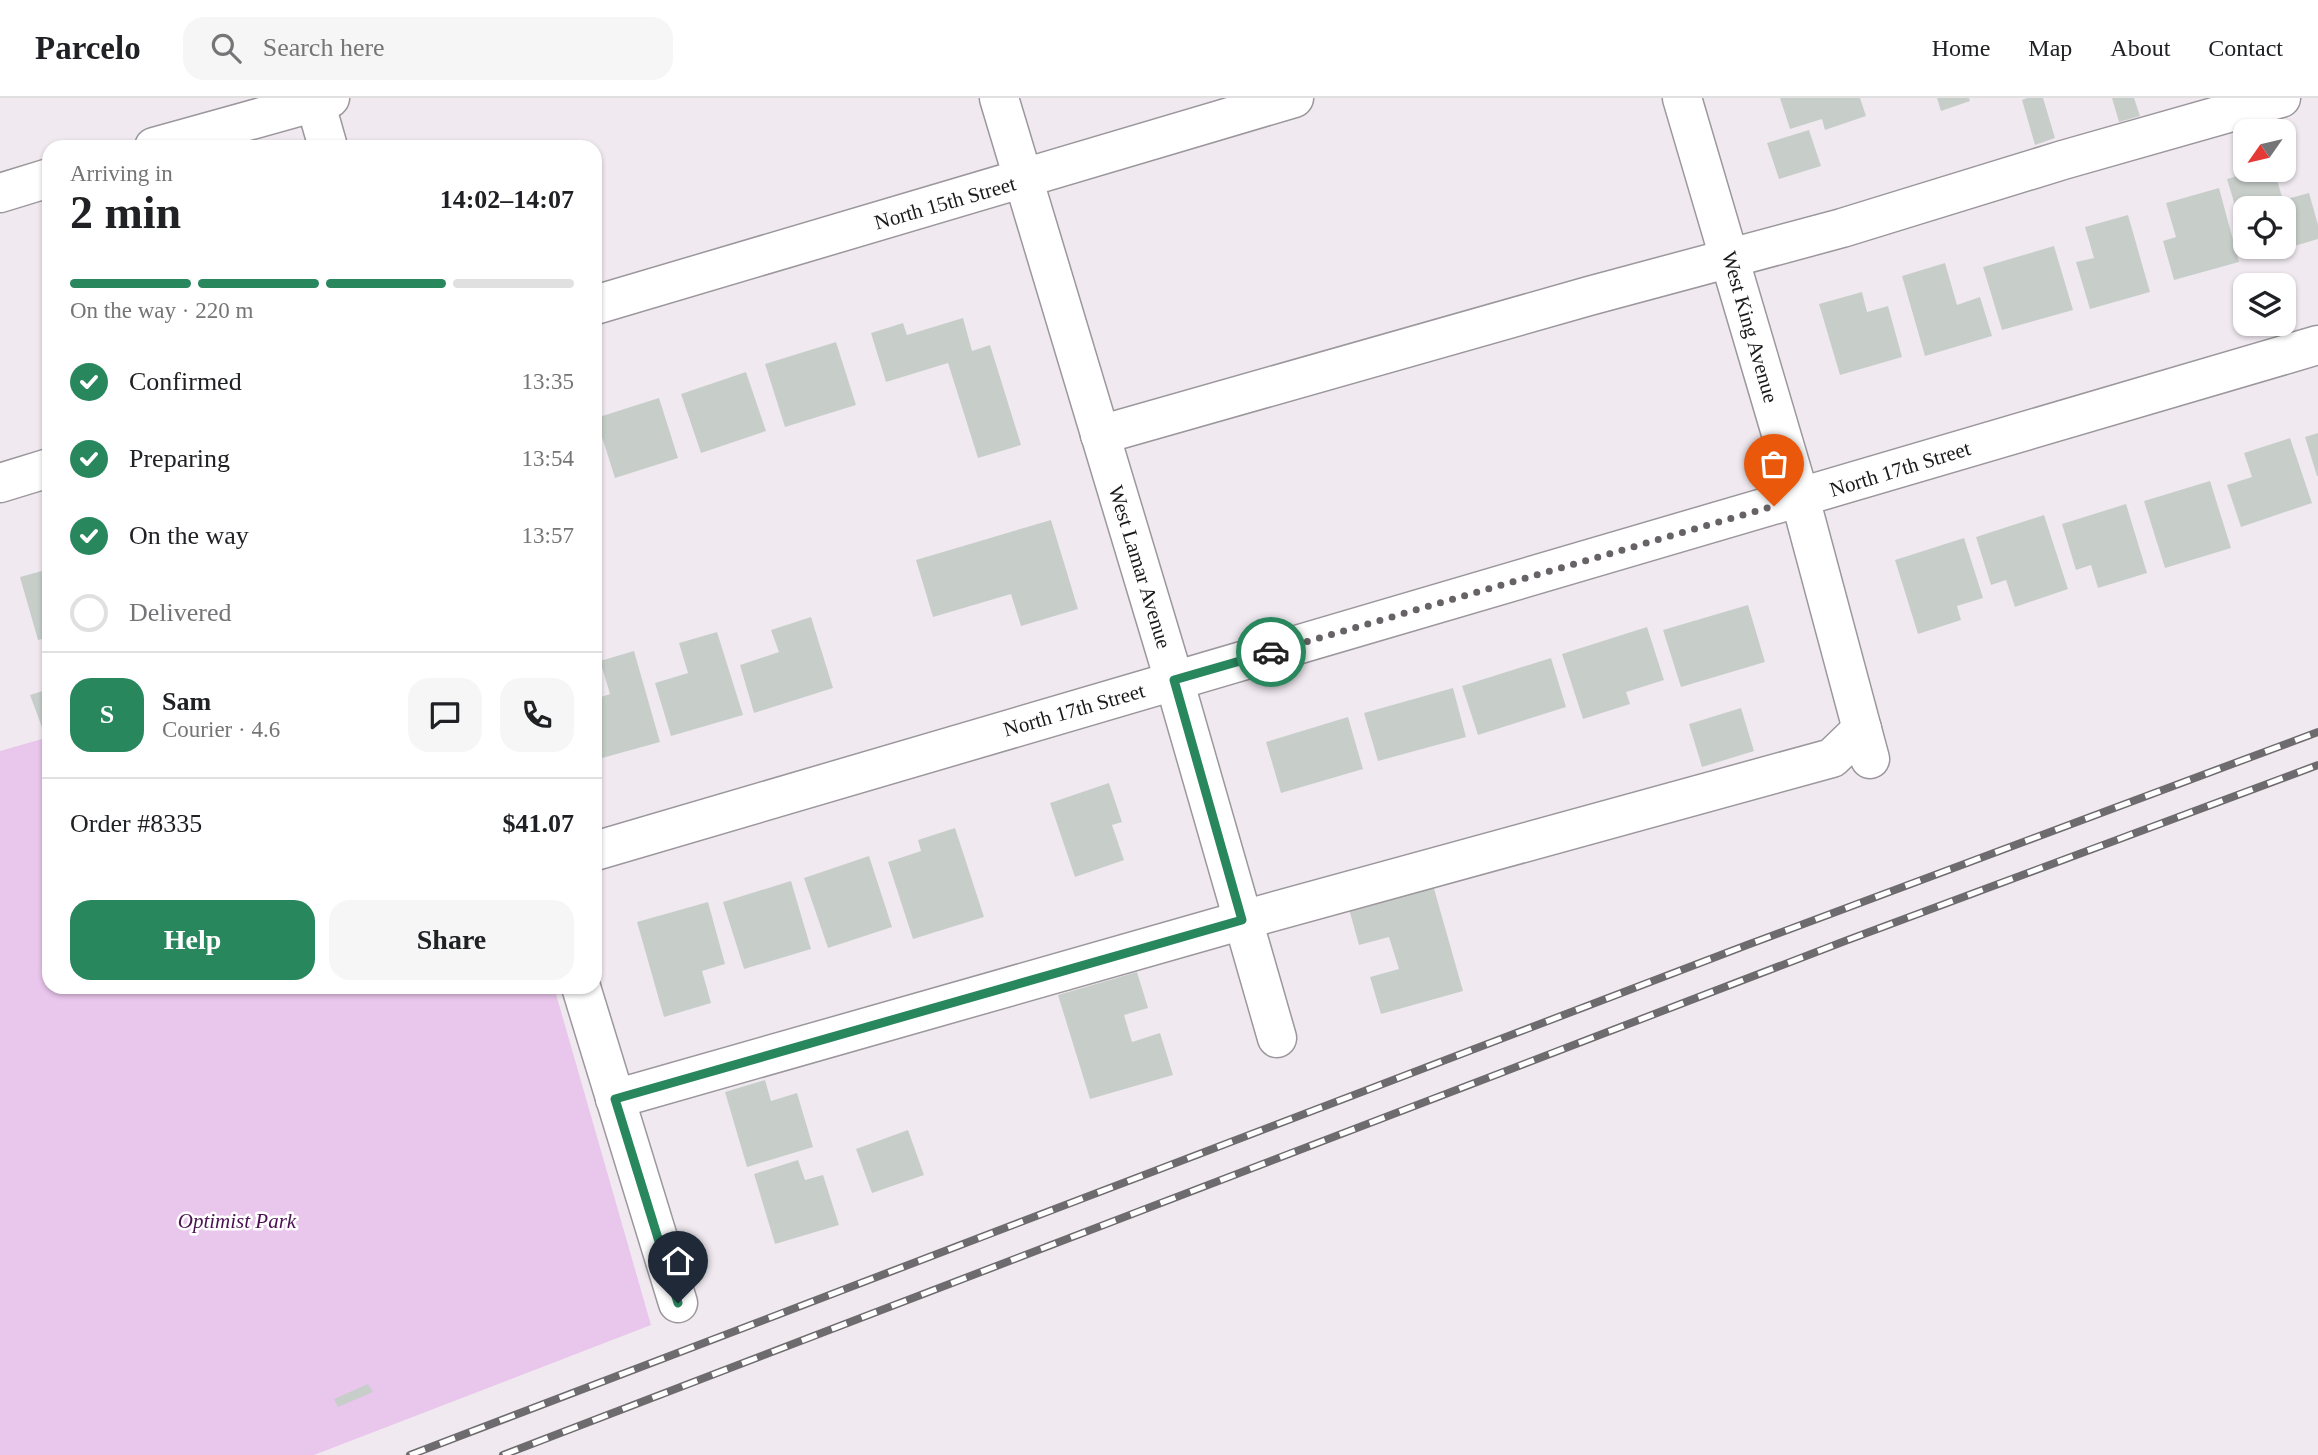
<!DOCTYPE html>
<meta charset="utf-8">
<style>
:root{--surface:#fff;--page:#f6f6f6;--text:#202124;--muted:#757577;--line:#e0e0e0;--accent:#29875e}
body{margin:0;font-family:Georgia,serif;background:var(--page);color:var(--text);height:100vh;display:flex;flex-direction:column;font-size:26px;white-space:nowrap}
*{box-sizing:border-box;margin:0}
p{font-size:23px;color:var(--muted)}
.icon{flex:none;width:38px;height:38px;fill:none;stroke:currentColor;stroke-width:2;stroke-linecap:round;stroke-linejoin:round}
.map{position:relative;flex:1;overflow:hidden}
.side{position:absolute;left:42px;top:42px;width:560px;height:854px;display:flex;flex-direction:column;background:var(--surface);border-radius:21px;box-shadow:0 2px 5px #0004}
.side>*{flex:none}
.needle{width:46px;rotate:236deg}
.tools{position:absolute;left:2233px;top:21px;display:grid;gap:14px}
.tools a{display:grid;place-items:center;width:63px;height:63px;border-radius:14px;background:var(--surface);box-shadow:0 2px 5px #0004;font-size:35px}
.pin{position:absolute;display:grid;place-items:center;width:60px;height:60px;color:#fff;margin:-72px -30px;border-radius:50% 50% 50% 0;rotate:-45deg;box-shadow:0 0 7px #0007}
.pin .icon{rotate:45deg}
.courier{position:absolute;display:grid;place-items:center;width:70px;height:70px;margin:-35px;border:5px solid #29875e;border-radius:50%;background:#fff;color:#222;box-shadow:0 2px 9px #0007}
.overview em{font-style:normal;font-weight:800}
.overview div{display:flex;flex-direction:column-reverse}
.overview{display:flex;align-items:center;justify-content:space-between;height:119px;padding:0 28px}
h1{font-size:46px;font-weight:800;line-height:52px}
.bar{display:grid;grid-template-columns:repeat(4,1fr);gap:10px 7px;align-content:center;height:84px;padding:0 28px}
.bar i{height:9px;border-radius:5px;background:var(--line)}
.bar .current{background:var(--accent)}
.bar p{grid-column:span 4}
.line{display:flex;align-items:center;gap:18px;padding:0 28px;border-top:2px solid var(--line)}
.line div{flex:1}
.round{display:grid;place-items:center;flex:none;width:74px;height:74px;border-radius:21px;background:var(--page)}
ol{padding:0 28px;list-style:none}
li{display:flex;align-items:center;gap:21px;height:77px}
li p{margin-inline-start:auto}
li .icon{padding:7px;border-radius:50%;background:var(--accent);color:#fff;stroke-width:4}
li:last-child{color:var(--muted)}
li i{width:38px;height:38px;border:4px solid var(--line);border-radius:50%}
.button{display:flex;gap:14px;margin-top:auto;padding:14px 28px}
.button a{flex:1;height:80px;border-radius:21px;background:var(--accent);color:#fff;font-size:28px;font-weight:800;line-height:80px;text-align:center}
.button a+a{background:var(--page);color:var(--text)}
header{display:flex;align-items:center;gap:42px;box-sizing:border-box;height:98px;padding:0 35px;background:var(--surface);border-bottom:2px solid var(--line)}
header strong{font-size:33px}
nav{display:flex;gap:38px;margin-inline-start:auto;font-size:24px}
.search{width:490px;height:63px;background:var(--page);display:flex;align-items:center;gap:18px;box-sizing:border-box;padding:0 24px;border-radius:21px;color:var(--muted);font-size:26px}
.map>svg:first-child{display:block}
.green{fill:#e9c6ec}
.building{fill:#c7ceca}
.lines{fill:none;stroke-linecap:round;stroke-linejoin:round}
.minor-casing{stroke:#9c979d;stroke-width:41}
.minor{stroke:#fff;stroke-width:38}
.rail-casing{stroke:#6e6b6e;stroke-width:8}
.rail{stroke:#fff;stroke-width:5;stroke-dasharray:16;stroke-linecap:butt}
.done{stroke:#666266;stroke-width:7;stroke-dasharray:0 12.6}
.route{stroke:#29875e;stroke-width:9}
.labels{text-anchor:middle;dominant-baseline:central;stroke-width:5;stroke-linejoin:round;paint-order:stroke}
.street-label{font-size:21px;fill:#1b191b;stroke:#fff}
.park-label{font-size:21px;font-style:italic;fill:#4c1152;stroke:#fff}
</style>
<header>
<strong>Parcelo</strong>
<div class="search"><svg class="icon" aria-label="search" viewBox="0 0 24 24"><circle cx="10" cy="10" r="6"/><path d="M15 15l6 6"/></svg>Search here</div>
<nav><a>Home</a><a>Map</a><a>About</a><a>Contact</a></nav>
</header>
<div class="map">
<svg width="2318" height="1357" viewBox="0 0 2318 1357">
<rect width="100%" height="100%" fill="#f0eaf0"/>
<polygon class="green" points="49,639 49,889 554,889 651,1227 314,1357 0,1357 0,653"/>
<g class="building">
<polygon points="1780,0 1860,0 1866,18 1825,32 1822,21 1790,31"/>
<polygon points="1937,0 1969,0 1970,3 1941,13"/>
<polygon points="2027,0 2043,0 2055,40 2035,47 2022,2"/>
<polygon points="2112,0 2134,0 2140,18 2119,24"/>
<polygon points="1809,32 1821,68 1779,81 1767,45"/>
<polygon points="2258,72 2274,72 2283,102 2309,95 2318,127 2318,141 2251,161 2247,149 2284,149 2284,110 2245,110 2245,141 2227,81"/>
<polygon points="2219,90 2239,164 2174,182 2163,143 2176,139 2166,105"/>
<polygon points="2128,117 2150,194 2090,211 2076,164 2094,160 2085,129"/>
<polygon points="2054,148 2073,212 2002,232 1983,169"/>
<polygon points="1945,165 1957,207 1980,199 1992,238 1925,258 1902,178"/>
<polygon points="1862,194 1867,214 1888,208 1902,259 1840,277 1819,206"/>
<polygon points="963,220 972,253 990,247 1021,347 978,360 948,265 886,284 871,235 903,225 907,237"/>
<polygon points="836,244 856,307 785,329 765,266"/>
<polygon points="746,274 766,333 701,355 681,296"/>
<polygon points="659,300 678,360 615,380 596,320"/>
<polygon points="2318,335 2318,378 2317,378 2305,339"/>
<polygon points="2290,340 2312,405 2241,429 2227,387 2252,379 2244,355"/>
<polygon points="2210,383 2231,450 2165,470 2144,403"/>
<polygon points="2126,406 2147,475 2098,490 2091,467 2076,472 2062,426"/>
<polygon points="2044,417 2068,491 2015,509 2006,482 1991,487 1976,439"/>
<polygon points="1051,422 1078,511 1021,528 1011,496 933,519 916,462"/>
<polygon points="1964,440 1983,500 1957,508 1961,522 1918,536 1895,462"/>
<polygon points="49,471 49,539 38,542 20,479"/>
<polygon points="1748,507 1765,564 1681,589 1663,532"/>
<polygon points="811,519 833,590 754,615 740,567 779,554 771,532"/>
<polygon points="1647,529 1664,582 1626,594 1630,606 1583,621 1562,556"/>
<polygon points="717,534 743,617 671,638 655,585 688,575 679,545"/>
<polygon points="634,553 660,644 595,662 595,601 610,596 600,563"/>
<polygon points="1551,560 1566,609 1478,637 1462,588"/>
<polygon points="1453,590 1466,639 1378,663 1364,615"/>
<polygon points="49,591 49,630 43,632 30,597"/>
<polygon points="1741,610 1754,653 1702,669 1689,626"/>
<polygon points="1348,619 1363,671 1281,695 1266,644"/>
<polygon points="1109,685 1122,724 1112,727 1124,762 1075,779 1050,705"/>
<polygon points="955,730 984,819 913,841 888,764 921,753 918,742"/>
<polygon points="869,758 892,829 828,850 804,780"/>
<polygon points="791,783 811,851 744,871 723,804"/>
<polygon points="1433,787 1463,893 1381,916 1370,879 1399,871 1389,839 1359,847 1349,811"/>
<polygon points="708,804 725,866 702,873 711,905 664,919 637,824"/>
<polygon points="1137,874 1148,910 1124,917 1132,944 1160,935 1173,977 1090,1001 1058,897"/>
<polygon points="765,982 771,1003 797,995 813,1049 747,1069 725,994"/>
<polygon points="908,1032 924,1077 872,1095 856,1051"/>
<polygon points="798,1062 805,1082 823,1077 839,1127 775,1146 754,1076"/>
<polygon points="368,1286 373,1294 338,1309 334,1301"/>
</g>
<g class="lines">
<defs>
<g id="minor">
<polyline points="314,0 328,49"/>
<polyline points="999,0 1174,582 1277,940"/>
<polyline points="1682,0 1800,400 1870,661"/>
<polyline points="154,49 330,0"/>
<polyline points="0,95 49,80"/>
<polyline points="595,207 1294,0"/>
<polyline points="1100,337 1589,198 1842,130 2063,62 2281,0"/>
<polyline points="0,385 49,370"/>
<polyline points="595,753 2318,247"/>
<polyline points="581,889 678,1205"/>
<polyline points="615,1001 1243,822 1832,660 1862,631"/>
</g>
</defs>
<use href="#minor" class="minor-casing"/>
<use href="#minor" class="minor"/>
<defs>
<g id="rail">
<polyline points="410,1357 1747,847 2318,634"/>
<polyline points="503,1357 1845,843 2318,667"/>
</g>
</defs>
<use href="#rail" class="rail-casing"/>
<use href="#rail" class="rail"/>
</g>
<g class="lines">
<polyline class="done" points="1271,554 1774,408"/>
<polyline class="route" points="678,1205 615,1001 1242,822 1174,582 1271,554"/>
</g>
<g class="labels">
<g class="street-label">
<text transform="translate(945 105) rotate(-16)">North 15th Street</text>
<text transform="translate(1750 229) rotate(74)">West King Avenue</text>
<text transform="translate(1900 371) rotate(-17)">North 17th Street</text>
<text transform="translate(1140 469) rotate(73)">West Lamar Avenue</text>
<text transform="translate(1074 612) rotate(-16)">North 17th Street</text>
</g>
<g class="park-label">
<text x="237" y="1123">Optimist Park</text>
</g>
</g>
</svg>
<div class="tools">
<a><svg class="needle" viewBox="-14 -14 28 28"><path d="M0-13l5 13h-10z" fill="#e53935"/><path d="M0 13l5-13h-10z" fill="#757577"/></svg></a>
<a><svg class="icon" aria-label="locate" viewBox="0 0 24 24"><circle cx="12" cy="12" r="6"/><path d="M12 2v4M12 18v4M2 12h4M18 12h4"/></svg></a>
<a><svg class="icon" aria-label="layers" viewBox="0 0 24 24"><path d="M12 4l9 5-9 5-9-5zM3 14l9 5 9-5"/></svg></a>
</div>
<div class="pin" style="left:1774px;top:408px;background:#ea580c"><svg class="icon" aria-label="bag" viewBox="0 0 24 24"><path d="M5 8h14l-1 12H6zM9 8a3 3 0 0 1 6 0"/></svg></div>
<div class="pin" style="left:678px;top:1205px;background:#1f2937"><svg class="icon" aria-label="home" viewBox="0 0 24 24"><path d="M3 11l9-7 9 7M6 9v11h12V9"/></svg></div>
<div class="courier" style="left:1271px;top:554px"><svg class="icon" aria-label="car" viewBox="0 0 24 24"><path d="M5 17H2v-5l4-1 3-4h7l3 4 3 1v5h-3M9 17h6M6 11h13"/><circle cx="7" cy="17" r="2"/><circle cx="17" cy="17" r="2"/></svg></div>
<section class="side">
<div class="overview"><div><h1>2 min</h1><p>Arriving in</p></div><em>14:02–14:07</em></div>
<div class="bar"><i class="current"></i><i class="current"></i><i class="current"></i><i></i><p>On the way · 220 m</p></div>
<ol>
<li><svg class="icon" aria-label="check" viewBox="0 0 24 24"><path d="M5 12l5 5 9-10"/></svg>Confirmed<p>13:35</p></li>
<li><svg class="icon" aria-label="check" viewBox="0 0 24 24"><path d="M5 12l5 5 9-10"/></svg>Preparing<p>13:54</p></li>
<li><svg class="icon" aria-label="check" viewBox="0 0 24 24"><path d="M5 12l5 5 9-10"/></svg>On the way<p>13:57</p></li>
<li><i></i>Delivered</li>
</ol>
<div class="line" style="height:126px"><b class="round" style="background:var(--accent);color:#fff">S</b><div><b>Sam</b><p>Courier · 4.6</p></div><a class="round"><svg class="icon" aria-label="chat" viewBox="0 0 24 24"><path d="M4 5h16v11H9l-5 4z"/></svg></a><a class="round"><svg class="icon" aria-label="phone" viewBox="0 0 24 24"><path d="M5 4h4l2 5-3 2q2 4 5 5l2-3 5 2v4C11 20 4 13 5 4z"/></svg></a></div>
<div class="line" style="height:91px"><div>Order #8335</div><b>$41.07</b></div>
<div class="button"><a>Help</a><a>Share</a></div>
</section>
</div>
